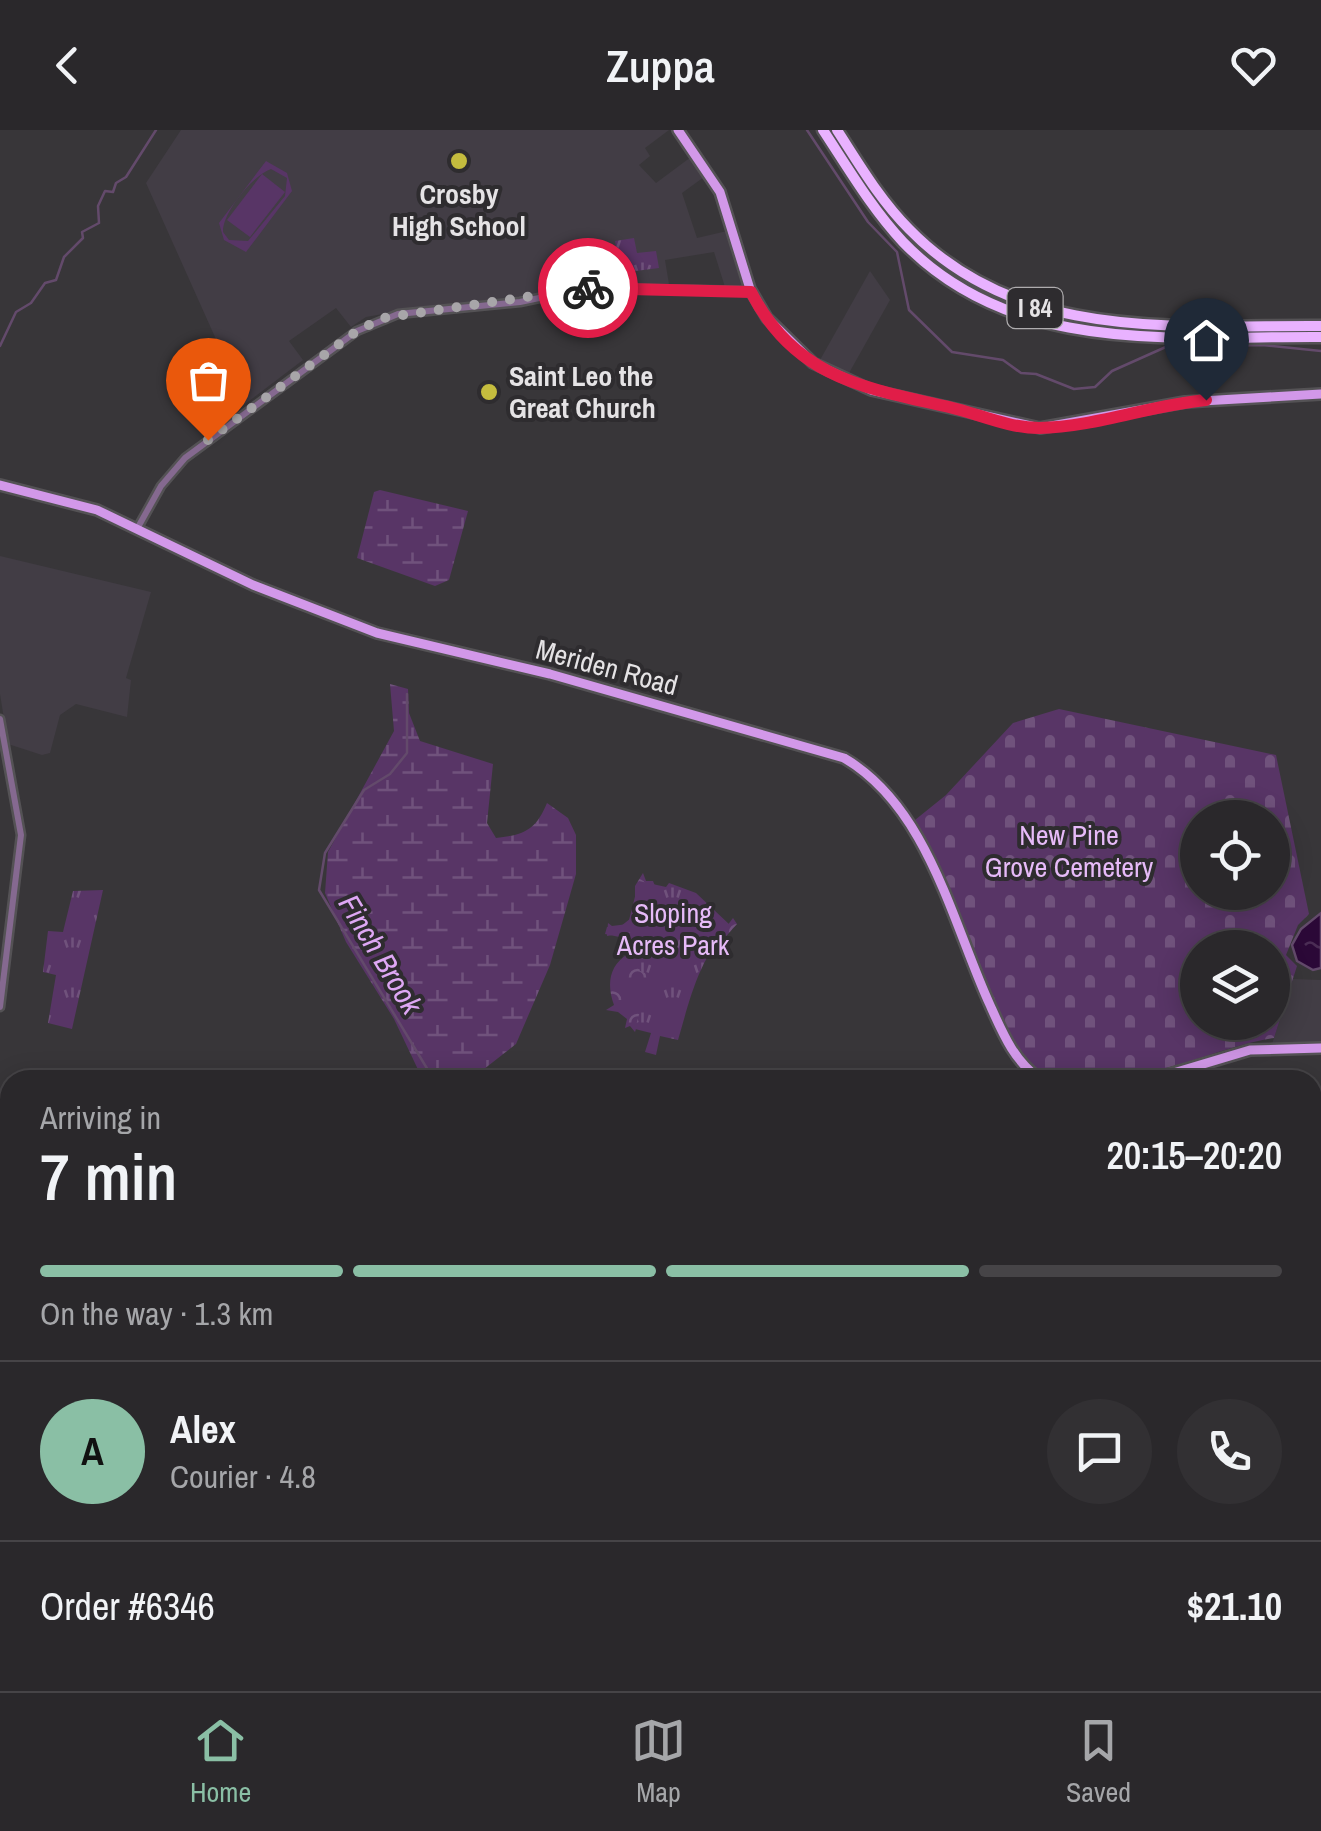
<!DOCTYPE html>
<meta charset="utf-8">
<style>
:root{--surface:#2a282b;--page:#323033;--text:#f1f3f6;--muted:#a5a6a9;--line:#464447;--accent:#8abfa5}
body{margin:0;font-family:"Archivo Narrow",sans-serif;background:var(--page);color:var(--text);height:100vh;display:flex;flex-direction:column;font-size:38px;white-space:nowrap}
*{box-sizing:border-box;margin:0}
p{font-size:32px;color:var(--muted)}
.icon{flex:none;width:55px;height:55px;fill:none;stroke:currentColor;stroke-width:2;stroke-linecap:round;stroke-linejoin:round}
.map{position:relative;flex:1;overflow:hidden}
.drawer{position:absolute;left:0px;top:940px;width:1322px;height:622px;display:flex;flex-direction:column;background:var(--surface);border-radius:30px 30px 0 0;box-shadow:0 5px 25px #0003,0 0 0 2px var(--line)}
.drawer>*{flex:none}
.controls{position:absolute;left:1180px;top:670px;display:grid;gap:20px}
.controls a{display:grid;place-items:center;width:110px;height:110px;border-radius:50%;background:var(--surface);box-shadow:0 5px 25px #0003,0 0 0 2px var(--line);font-size:50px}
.pin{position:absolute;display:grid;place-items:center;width:85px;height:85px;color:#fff;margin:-102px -42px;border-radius:50% 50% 50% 0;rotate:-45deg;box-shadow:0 0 10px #0007}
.pin .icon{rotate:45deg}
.courier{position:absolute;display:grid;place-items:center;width:100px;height:100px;margin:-50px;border:8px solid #e11d48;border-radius:50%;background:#fff;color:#222;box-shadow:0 2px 12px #0007}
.headline em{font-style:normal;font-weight:600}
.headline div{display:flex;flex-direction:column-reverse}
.headline{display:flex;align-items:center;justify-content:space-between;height:170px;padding:0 40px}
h1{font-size:65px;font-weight:600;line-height:75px}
.bar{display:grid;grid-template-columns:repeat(4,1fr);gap:15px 10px;align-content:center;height:120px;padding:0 40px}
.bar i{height:12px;border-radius:8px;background:var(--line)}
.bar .selected{background:var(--accent)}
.bar p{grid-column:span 4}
.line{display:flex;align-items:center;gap:25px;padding:0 40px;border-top:2px solid var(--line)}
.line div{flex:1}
.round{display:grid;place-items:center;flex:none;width:105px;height:105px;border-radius:52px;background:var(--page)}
header{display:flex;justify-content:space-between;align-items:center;height:130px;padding:0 40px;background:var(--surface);font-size:45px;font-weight:600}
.dock{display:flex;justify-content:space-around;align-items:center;height:140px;border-top:2px solid var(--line);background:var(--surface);font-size:28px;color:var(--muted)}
.dock a{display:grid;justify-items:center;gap:5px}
.dock .selected{color:var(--accent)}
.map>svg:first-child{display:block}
.built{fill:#423d45}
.forest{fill:url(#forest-crowns)}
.wetland{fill:url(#wetland-marsh)}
.cemetery{fill:url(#cemetery-stones);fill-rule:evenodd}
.park{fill:url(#park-tufts)}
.pitch{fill:#583566;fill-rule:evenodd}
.water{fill:url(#water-ripples);stroke:#634a6b;stroke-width:2.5}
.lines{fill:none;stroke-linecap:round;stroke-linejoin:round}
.stream{stroke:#634a6b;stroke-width:2.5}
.river{stroke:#2b0837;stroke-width:6}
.minor-casing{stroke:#545255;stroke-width:11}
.major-casing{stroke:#545255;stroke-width:14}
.highway-casing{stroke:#545255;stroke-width:15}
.minor{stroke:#856990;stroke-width:6}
.major{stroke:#d298e9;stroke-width:9}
.highway{stroke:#e9b2ff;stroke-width:10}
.done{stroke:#a8a6a9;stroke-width:10;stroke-dasharray:0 18}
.route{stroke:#e11d48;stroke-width:12}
.poi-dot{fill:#c4bc3e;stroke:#2e2c2f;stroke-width:4}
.labels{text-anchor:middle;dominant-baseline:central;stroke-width:8;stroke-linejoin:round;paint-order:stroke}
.shield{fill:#2e2c2f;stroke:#aeacae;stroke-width:2.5}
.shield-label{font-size:25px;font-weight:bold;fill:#e5e3e5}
.poi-label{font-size:28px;font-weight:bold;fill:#e5e3e5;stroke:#2e2c2f}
.street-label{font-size:28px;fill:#e5e3e5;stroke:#2e2c2f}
.park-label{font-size:28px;fill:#e6baf8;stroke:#2e2c2f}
.water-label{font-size:30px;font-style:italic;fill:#dea7f4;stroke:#2e2c2f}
</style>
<header><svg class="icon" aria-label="back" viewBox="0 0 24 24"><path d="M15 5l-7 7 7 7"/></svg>Zuppa<svg class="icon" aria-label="heart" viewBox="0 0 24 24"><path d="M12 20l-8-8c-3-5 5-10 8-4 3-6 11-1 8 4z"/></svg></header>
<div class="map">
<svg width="1321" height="1561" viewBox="0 0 1321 1561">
<defs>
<pattern id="forest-crowns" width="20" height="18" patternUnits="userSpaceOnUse" patternTransform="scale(2.5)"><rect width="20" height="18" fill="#583566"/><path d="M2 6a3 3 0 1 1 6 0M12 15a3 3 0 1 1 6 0" fill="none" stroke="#70527c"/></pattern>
<pattern id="wetland-marsh" width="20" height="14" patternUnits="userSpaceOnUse" patternTransform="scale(2.5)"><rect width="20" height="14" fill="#583566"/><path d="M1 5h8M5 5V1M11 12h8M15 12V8" fill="none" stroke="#70527c"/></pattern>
<pattern id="cemetery-stones" width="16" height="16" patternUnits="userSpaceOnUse" patternTransform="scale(2.5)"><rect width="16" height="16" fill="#583566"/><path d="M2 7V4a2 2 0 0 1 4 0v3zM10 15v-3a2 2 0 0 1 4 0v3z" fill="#70527c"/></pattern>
<pattern id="park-tufts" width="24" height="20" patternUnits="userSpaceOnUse" patternTransform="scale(2.5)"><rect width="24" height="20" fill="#583566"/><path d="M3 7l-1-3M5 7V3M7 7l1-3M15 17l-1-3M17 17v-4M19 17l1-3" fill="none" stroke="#70527c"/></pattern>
<pattern id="water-ripples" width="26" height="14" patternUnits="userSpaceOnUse" patternTransform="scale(2.5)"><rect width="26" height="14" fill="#2b0837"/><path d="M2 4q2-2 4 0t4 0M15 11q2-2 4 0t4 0" fill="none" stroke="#4a2c54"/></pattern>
</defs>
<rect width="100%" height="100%" fill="#383639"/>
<g class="built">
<polygon points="181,0 669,0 645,18 650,26 639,35 656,53 691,27 704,47 682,63 697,108 727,101 744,158 725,157 714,122 665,130 669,154 574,157 517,168 383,184 366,187 351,197 336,178 289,211 303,230 245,274 146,53"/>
<polygon points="870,141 890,170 849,243 820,230"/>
<polygon points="0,426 151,462 126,548 131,550 127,587 76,574 60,585 50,623 42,625 8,614 0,564"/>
<polygon points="1293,849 1321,850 1321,914 1272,914"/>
<polygon points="1321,1531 1321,1561 1210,1561 1219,1553 1312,1552 1313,1536"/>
</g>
<path class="forest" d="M643 743 646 751H653L655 756 727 796 733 788 737 794 721 812H712L651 850 635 902 630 896 625 898 627 889 618 882 606 880 614 875C607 856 608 836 628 824L629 809 605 804 607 797 621 796 635 785V756Z"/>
<g class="wetland">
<polygon points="380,360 468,381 449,450 435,456 357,428 374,362"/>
<path d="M390 554 408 559 409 583 420 611 493 634 487 693 496 708C524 705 536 700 547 673L568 688 576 705V744L550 835 516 914 470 950H423L394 889 346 812 325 763 328 722 394 601Z"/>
</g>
<path class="cemetery" d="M1059 579 1276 625 1309 784 1298 795 1286 825 1297 836 1274 908C1202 918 1073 993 1015 920L915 690 946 665 1013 593ZM1198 688H1272V762H1198ZM1198 818H1272V892H1198Z"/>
<g class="park">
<polygon points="634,108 637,123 656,121 659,138 620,143 615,111"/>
<path d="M639 751 666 757 669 753 696 763 731 796C699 827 690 869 678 910L660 906 656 925 645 922 651 903 635 899 650 845 640 841 630 802 607 806 608 793 612 796 628 794Z"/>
<polygon points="103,760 72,899 48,893 56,845 43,842 48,801 63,802 73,761"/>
</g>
<g class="pitch">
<path d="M266 31 287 43 292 61 246 122 224 110 219 93ZM271 39 287 48 285 66 248 111 229 110 223 102C222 83 253 45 271 39Z"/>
<polygon points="262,44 285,62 250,107 227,90"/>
</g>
<polygon class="water" points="1321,783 1321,838 1313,840 1297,831 1292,815 1301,799"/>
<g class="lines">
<g class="stream">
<polyline points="807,0 868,92 897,122 909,180 952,222 1003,230 1021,243 1036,244 1074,259 1095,257 1112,241 1168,216 1262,215 1321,221"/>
<polyline points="0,216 16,182 31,173 45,153 56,150 64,127 83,108 82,102 99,93 98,76 105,61 113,62 116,53 126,47 156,0"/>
<polyline points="407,564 407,623 390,644 364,660 325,723 319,760 434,950"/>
<polyline points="346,1561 349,1552"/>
</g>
<g class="river">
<polyline points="1312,1360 1321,1352"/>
<polyline points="1312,1418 1321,1428"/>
<polyline points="1312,1477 1321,1464"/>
<polyline points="1312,1487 1321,1499"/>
<polyline points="1312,1505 1321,1504"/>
<polyline points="1312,1525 1321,1518"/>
<polyline points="1198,1561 1206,1552"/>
</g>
<defs>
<g id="minor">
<polyline points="137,399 161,356 185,328 357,201 398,184 520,172 587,158 751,161"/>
<polyline points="0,589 21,705 0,877"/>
</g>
<g id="major">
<polyline points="678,0 720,62 750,159 767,188 813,233 871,260 1040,298 1185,272 1321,264"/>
<path d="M0 355 97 380 253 455 377 503 550 544 844 628C928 677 952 792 990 875 1003 904 1014 931 1041 950"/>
<polyline points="1150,950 1250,920 1321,918"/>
<polyline points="1312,1189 1321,1180"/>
<polyline points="1312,1370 1321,1373"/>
<polyline points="1039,1561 1047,1552"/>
</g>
<g id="highway">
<path d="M823 0C848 38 872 79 903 112 1014 227 1175 206 1321 207"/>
<path d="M837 0C859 34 880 70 909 99 1020 213 1176 195 1321 196"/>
</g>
</defs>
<use href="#minor" class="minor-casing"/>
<use href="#major" class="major-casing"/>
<use href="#highway" class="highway-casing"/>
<use href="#minor" class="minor"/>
<use href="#major" class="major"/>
<use href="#highway" class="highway"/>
</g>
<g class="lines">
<polyline class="done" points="208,310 357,201 383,188 588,158"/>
<path class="route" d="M588 158 751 162C795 248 865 258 949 277 979 284 1008 298 1039 298 1095 297 1151 275 1206 270"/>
</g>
<g class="poi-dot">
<circle cx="459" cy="31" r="10"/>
<circle cx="489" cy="262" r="10"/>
</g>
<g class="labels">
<rect class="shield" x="1007.5" y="158" width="55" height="40" rx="8"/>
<g class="shield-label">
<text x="1035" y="178">I 84</text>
</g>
<g class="poi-label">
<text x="459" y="64">Crosby<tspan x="459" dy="32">High School</tspan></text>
<text x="509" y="246" text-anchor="start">Saint Leo the<tspan x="509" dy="32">Great Church</tspan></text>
</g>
<g class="street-label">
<text transform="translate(607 537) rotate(15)">Meriden Road</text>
</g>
<g class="park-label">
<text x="1069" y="705">New Pine<tspan x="1069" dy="32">Grove Cemetery</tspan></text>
<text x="673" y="783">Sloping<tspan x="673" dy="32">Acres Park</tspan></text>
</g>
<g class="water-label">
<text transform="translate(381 824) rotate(59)">Finch Brook</text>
</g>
</g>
</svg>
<div class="controls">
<a><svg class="icon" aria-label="locate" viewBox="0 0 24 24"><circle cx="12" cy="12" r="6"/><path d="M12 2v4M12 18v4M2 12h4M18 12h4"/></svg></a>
<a><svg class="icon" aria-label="layers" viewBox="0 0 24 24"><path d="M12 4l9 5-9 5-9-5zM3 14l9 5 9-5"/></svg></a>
</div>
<div class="pin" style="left:208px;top:310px;background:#ea580c"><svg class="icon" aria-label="bag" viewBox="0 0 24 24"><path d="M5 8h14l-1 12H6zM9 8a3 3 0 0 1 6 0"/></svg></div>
<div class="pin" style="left:1206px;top:270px;background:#1f2937"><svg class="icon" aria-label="home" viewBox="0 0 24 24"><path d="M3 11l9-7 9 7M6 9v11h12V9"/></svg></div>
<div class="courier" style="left:588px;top:158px"><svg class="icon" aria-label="bike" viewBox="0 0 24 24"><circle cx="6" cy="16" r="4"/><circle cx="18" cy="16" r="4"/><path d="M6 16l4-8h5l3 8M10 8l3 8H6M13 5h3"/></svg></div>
<section class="drawer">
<div class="headline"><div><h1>7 min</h1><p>Arriving in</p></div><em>20:15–20:20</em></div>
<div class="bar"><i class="selected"></i><i class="selected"></i><i class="selected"></i><i></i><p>On the way · 1.3 km</p></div>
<div class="line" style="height:180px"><b class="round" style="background:var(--accent);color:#111">A</b><div><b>Alex</b><p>Courier · 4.8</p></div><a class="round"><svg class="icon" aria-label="chat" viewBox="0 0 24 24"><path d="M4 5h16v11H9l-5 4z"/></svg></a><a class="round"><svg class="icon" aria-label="phone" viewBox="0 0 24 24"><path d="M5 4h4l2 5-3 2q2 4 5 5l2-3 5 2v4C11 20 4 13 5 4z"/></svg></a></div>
<div class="line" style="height:130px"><div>Order #6346</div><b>$21.10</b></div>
</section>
</div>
<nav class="dock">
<a class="selected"><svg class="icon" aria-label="home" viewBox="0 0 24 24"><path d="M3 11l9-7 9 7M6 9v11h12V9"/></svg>Home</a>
<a><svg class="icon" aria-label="map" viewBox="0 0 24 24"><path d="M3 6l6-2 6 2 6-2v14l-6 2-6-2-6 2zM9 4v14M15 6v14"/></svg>Map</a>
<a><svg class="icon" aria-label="saved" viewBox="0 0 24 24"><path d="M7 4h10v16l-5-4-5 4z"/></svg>Saved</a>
</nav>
